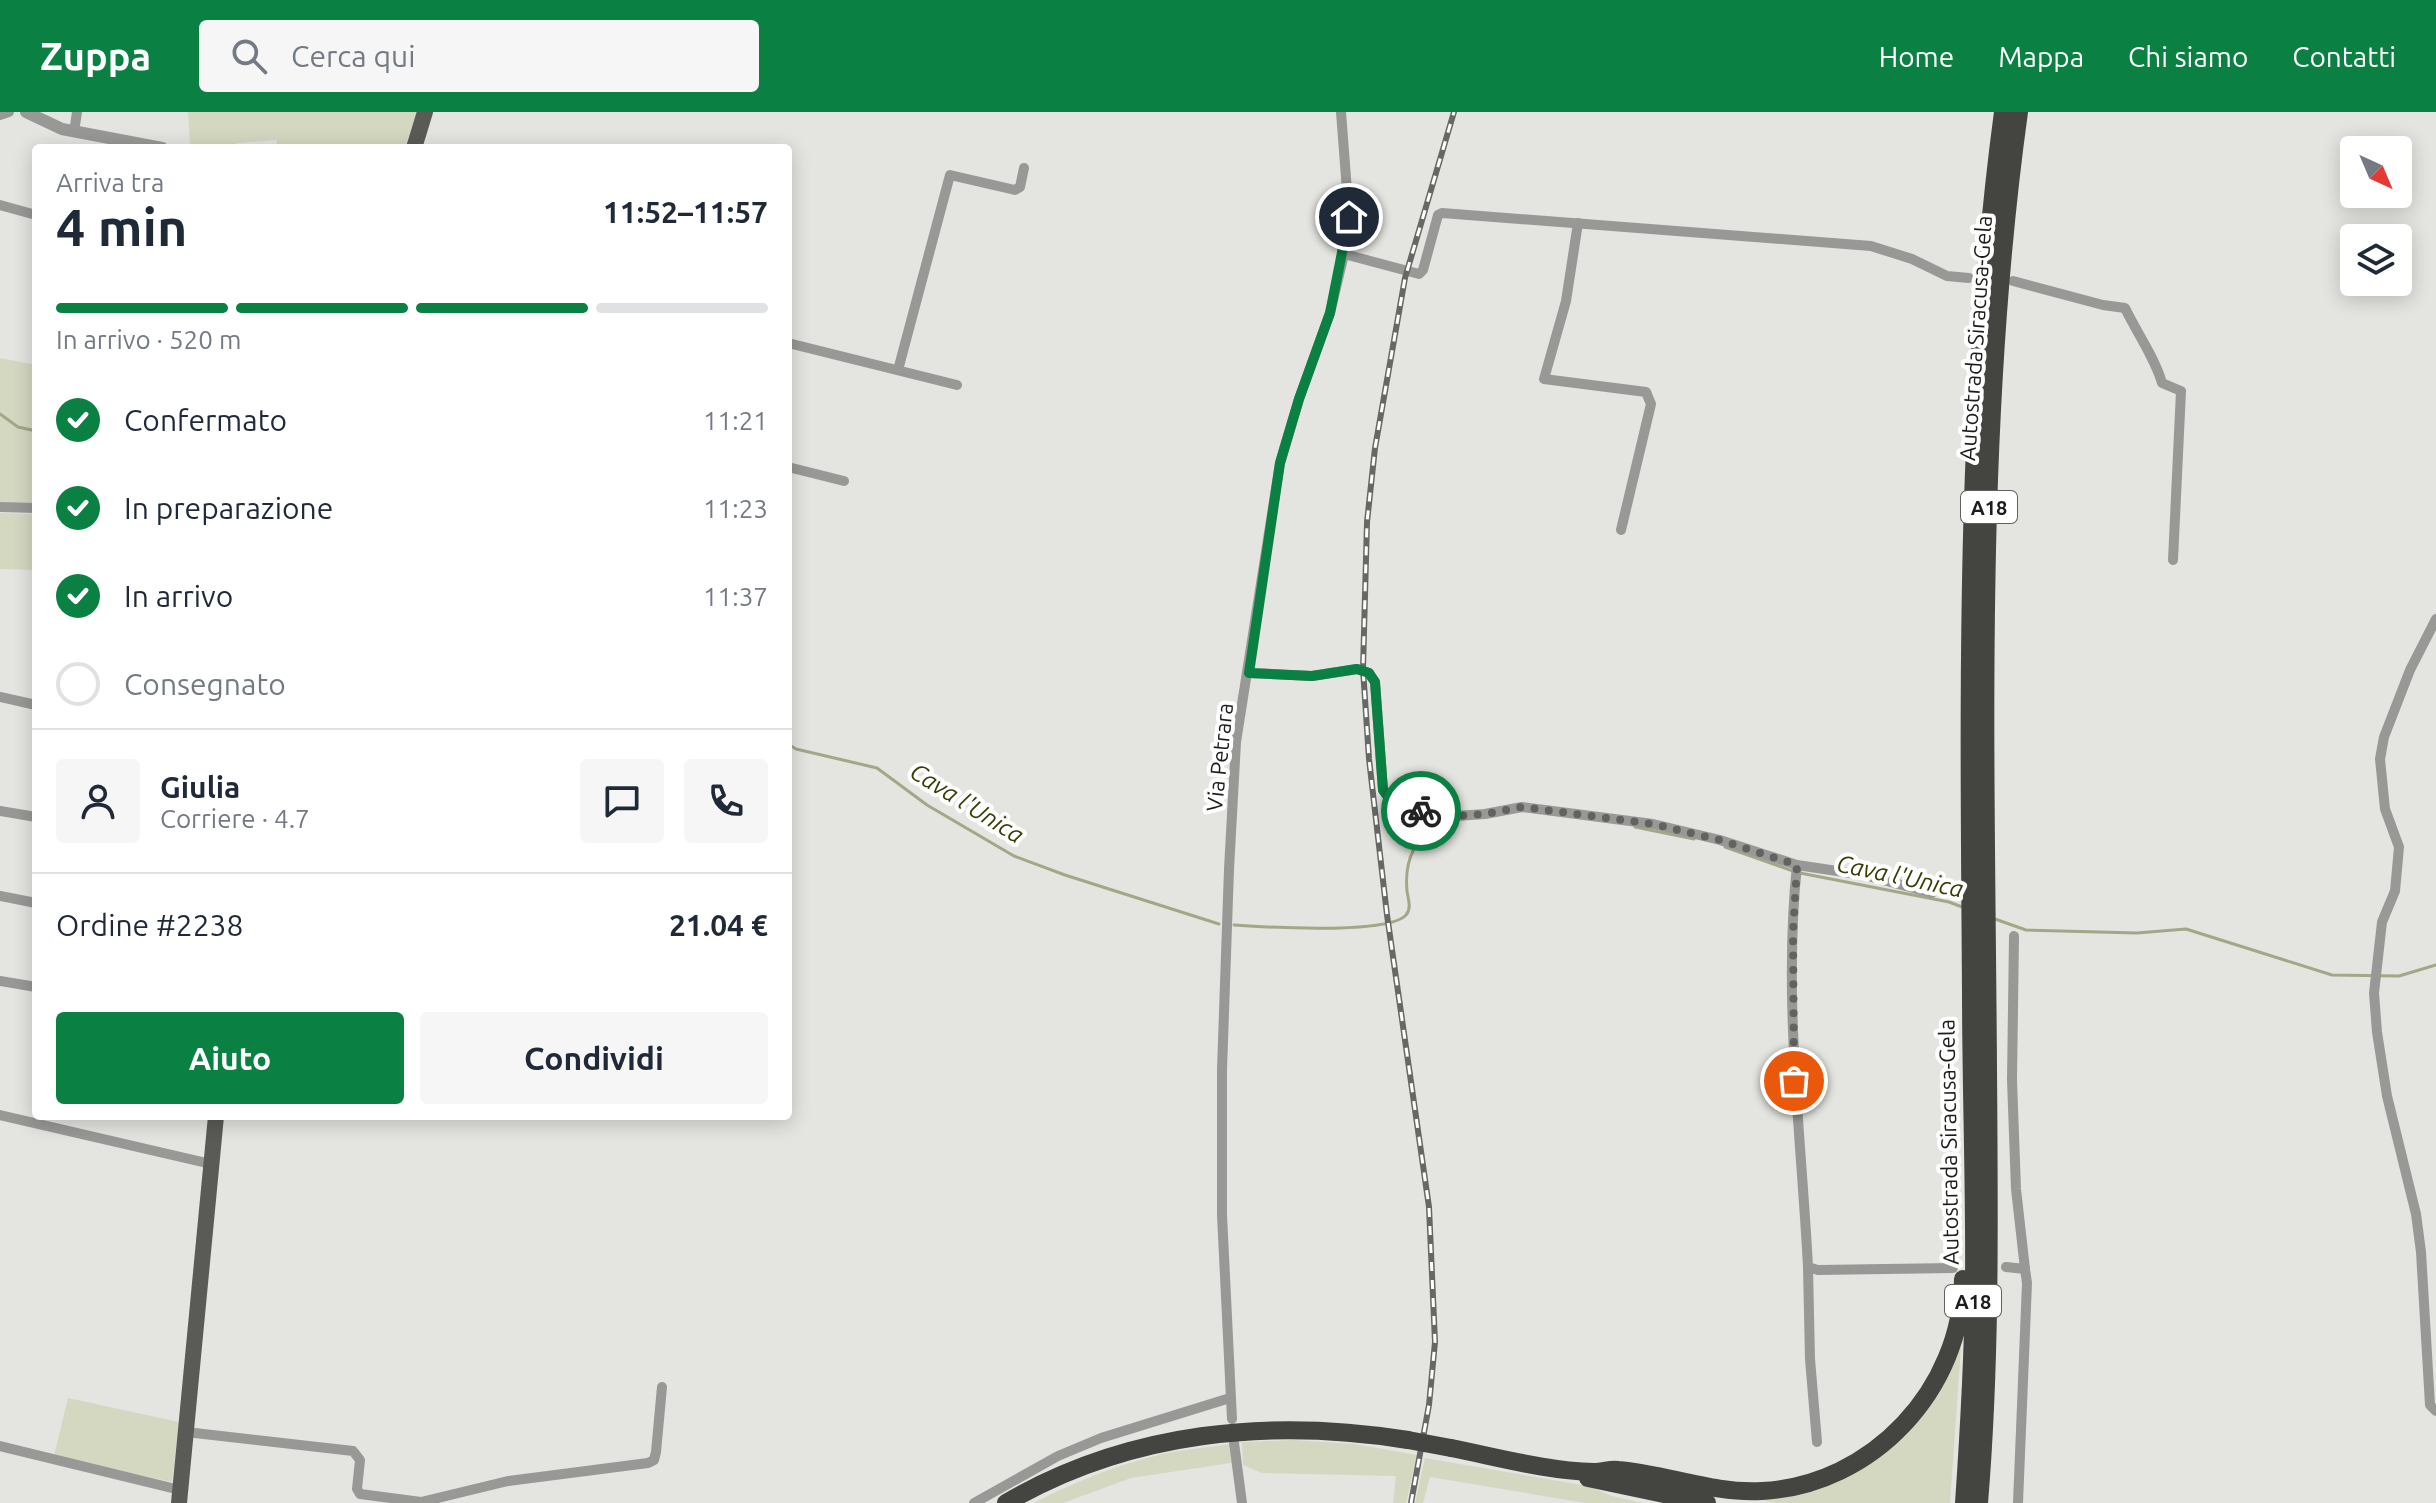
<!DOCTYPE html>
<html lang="it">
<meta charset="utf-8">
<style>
:root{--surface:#fff;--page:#f6f6f7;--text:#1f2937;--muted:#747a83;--line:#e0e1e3;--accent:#0b8043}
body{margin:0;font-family:Ubuntu,sans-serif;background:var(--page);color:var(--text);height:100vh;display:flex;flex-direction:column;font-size:30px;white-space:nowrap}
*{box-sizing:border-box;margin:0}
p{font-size:26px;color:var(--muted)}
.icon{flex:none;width:44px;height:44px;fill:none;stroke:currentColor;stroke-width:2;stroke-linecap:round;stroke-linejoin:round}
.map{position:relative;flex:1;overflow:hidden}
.sheet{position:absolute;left:32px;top:32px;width:760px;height:976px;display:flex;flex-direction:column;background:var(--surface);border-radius:8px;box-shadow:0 4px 20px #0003}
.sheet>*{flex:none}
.needle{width:52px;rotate:136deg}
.tools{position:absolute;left:2340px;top:24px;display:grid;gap:16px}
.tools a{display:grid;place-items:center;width:72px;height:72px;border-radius:8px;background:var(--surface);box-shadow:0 4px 20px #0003;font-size:40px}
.pin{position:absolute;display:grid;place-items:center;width:68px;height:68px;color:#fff;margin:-34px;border:4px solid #fff;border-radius:50%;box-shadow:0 2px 8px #0007}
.courier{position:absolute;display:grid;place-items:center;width:80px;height:80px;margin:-40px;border:6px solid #0b8043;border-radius:50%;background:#fff;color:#222;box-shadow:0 2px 10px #0007}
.headline em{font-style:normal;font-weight:600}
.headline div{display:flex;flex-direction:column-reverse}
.headline{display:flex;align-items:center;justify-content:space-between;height:136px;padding:0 24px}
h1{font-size:52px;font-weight:600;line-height:60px}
.bar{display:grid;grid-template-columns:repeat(4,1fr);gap:12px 8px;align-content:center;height:96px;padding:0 24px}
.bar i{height:10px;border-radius:6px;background:var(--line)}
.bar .on{background:var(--accent)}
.bar p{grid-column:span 4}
.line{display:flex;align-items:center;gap:20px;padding:0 24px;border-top:2px solid var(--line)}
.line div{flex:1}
.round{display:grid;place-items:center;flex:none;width:84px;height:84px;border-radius:8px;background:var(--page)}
ol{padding:0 24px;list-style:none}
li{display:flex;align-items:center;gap:24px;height:88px}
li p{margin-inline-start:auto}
li .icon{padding:8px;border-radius:50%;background:var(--accent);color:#fff;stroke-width:4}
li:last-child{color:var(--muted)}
li i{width:44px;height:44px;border:4px solid var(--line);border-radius:50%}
.cta{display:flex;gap:16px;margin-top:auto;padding:16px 24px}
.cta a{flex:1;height:92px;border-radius:8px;background:var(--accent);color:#fff;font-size:32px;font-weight:600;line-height:92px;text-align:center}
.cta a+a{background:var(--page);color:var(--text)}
header{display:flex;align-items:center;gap:48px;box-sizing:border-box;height:112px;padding:0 40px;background:var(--accent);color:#fff}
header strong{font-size:38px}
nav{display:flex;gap:44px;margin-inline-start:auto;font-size:28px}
.search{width:560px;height:72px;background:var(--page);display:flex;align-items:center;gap:20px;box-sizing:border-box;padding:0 28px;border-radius:8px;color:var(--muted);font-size:30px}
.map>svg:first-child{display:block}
.green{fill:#d4d8c1}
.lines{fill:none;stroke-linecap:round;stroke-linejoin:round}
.stream{stroke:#a3a788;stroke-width:3}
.minor{stroke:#989996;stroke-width:10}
.tertiary{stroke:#989996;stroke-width:12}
.primary{stroke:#5a5a57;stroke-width:16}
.motorway{stroke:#444540;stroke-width:18}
.rail-casing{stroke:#676865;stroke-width:6}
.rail{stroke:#fff;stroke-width:3;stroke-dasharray:9;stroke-linecap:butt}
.motorway-bridge{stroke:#444540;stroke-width:18}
.done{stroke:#626360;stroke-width:8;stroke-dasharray:0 14.4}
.route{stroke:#0b8043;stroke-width:10}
.labels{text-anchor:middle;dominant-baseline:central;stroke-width:8;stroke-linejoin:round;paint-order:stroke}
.shield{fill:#fff;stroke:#60615f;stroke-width:2}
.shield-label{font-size:20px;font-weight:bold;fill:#1c1d1b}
.street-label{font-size:22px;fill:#1c1d1b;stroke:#fff}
.water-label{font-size:24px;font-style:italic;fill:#383d04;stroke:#fff}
</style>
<header>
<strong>Zuppa</strong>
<div class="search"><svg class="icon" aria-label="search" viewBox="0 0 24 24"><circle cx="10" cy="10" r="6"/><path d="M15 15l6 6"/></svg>Cerca qui</div>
<nav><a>Home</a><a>Mappa</a><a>Chi siamo</a><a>Contatti</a></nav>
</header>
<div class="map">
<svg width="2436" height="1391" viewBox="0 0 2436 1391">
<rect width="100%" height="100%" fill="#e4e5e0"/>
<g class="green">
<polygon points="188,0 418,0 409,36 276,36 277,28 237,31 232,36 190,32"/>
<polygon points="0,246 36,253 36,392 0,392"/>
<polygon points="0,401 36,402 36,458 0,457"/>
<polygon points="1962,1221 1950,1391 1775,1391 1762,1388 1814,1379 1846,1365 1876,1347"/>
<polygon points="68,1286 179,1310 172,1370 54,1344"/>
<polygon points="1293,1328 1355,1332 1417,1343 1406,1391 1393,1391 1396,1364 1262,1361 1243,1353 1242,1330"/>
<path d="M1229 1332 1231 1351 1131 1366 1063 1391H1034C1074 1370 1117 1353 1162 1342 1184 1337 1207 1336 1229 1332Z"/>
<polygon points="1425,1346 1588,1374 1612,1384 1642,1391 1585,1391 1430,1365 1423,1391 1415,1391"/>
</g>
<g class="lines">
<g class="stream">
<polyline points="0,302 18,315 36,319"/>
<polyline points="788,632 796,637 877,656 927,693 1014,744 1065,763 1219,812"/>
<polyline points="1635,715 1694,727"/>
<polyline points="1725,735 1793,759"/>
<polyline points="1800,761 1949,790 1965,796"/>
<polyline points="1995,807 2026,818 2137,821 2186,817 2332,863 2399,864 2436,853"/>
<path d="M1234 813C1262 815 1388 823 1406 803 1412 796 1408 787 1407 779 1404 747 1416 721 1446 710"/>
</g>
<g class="minor">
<polyline points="0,3 9,0"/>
<polyline points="74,20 77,0"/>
<polyline points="0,93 36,103"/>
<polyline points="1578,111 1566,189 1544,267 1646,280 1651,292 1621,418"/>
<polyline points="1344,142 1419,162 1423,158 1438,103 1442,101 1871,134 1912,147 1947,164 1969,166"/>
<path d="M2013 169 2103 193 2125 196C2137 221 2155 246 2162 271L2181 279 2173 448"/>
<polyline points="788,231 957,273"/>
<polyline points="898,258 950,63 1015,78 1020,75 1024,56"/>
<polyline points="788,355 844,369"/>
<polyline points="0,395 36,396"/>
<polyline points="2436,507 2410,558 2384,625 2380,647 2385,697 2399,735 2395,779 2382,810 2374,881 2377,920 2387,984 2416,1102 2421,1140 2430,1293 2436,1299"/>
<polyline points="1249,561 1312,564 1357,557 1369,561 1375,570 1383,678 1392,690 1442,705 1485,702 1522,695 1653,712 1720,728 1797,753 1864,763 1932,781"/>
<polyline points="0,585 36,593"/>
<polyline points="0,699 36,705"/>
<path d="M1797 753C1783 887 1801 1021 1808 1155L1818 1158 1953 1156"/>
<polyline points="0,784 36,791"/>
<polyline points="2014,824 2012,968 2016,1077 2025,1157"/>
<polyline points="0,869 36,875"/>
<polyline points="0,1003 211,1052"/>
<polyline points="1808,1155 1810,1247 1817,1330"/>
<polyline points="2006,1155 2025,1157 2027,1171 2018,1391"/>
<polyline points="1232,1307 1222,1103 1222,958 1229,757 1236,630 1280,351 1299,287 1330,201 1344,142 1349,105 1341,0"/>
<polyline points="186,1320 353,1339 360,1348 357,1377 360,1382 421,1390 508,1369 648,1351 654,1348 656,1340 662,1275"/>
<polyline points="1234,1331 1242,1391"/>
<polyline points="0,1334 180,1378"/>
<polyline points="974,1391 1058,1344 1101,1326 1230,1286"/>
</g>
<polyline class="tertiary" points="26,0 62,17 162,36"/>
<g class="primary">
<polyline points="414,36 425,0"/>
<polyline points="179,1391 216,1004"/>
</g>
<g class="motorway">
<path d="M1451 1336C1497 1345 1547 1359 1594 1360 1602 1360 1610 1357 1618 1358 1667 1362 1713 1382 1762 1379 1873 1373 1962 1277 1963 1167"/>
<polyline points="1588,1366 1707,1391"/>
<path d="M1006 1391C1129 1319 1270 1306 1408 1328"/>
<path d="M1964 1391C1969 1319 1973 1247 1974 1174 1975 1076 1971 978 1971 880 1969 587 1964 292 2003 0"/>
<path d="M1979 1391C1991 1246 1989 1102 1988 957 1986 639 1975 317 2019 0"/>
</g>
<defs>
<polyline id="rail" points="1411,1391 1429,1293 1435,1230 1429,1095 1387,803 1369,647 1363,557 1367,410 1375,336 1405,166 1454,0"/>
</defs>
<use href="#rail" class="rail-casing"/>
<use href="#rail" class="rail"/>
<polyline class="motorway-bridge" points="1408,1328 1451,1336"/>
</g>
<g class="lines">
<polyline class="done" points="1421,699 1442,705 1485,702 1522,695 1653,712 1720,728 1797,753 1793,820 1794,969"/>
<polyline class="route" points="1349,105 1330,201 1299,287 1280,351 1249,561 1312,564 1357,557 1369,561 1375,570 1383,678 1392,690 1421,699"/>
</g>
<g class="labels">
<g class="shield">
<rect x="1961" y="379" width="56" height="32" rx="6"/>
<rect x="1945" y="1173" width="56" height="32" rx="6"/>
</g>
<g class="shield-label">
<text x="1989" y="395">A18</text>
<text x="1973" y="1189">A18</text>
</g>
<g class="street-label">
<text transform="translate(1975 226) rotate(-86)">Autostrada Siracusa-Gela</text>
<text transform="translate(1219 645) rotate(-84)">Via Petrara</text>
<text transform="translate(1948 1030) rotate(-91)">Autostrada Siracusa-Gela</text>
</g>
<g class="water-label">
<text transform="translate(967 691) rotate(32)">Cava l'Unica</text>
<text transform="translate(1900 764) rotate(12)">Cava l'Unica</text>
</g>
</g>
</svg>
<div class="tools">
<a><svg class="needle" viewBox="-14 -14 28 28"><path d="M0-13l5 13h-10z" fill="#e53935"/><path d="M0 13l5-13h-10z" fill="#747a83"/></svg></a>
<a><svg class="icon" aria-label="layers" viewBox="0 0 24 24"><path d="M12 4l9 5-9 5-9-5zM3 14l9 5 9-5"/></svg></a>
</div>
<div class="pin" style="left:1794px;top:969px;background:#ea580c"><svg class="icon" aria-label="bag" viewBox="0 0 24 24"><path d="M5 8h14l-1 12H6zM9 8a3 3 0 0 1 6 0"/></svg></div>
<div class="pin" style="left:1349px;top:105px;background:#1f2937"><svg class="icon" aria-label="home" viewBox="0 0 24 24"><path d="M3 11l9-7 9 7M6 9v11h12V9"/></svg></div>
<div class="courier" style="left:1421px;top:699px"><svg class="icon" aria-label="bike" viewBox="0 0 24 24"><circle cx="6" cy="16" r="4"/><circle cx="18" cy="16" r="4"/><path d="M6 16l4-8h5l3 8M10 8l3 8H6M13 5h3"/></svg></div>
<section class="sheet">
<div class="headline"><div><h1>4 min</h1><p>Arriva tra</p></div><em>11:52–11:57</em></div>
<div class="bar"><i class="on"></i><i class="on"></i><i class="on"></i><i></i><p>In arrivo · 520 m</p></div>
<ol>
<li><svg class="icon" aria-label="check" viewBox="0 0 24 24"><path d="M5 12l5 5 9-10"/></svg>Confermato<p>11:21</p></li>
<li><svg class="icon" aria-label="check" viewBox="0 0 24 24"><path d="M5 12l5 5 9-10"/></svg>In preparazione<p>11:23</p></li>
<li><svg class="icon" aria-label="check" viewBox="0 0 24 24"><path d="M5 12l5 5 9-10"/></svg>In arrivo<p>11:37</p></li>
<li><i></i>Consegnato</li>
</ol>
<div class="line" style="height:144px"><a class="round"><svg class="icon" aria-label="person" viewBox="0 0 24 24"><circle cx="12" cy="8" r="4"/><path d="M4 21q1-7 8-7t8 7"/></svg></a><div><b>Giulia</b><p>Corriere · 4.7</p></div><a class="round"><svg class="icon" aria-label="chat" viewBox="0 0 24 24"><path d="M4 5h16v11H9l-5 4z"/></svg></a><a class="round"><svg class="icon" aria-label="phone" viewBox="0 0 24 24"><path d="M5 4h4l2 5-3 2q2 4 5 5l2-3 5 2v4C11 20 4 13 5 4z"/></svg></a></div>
<div class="line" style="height:104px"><div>Ordine #2238</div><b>21.04 €</b></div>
<div class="cta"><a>Aiuto</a><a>Condividi</a></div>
</section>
</div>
